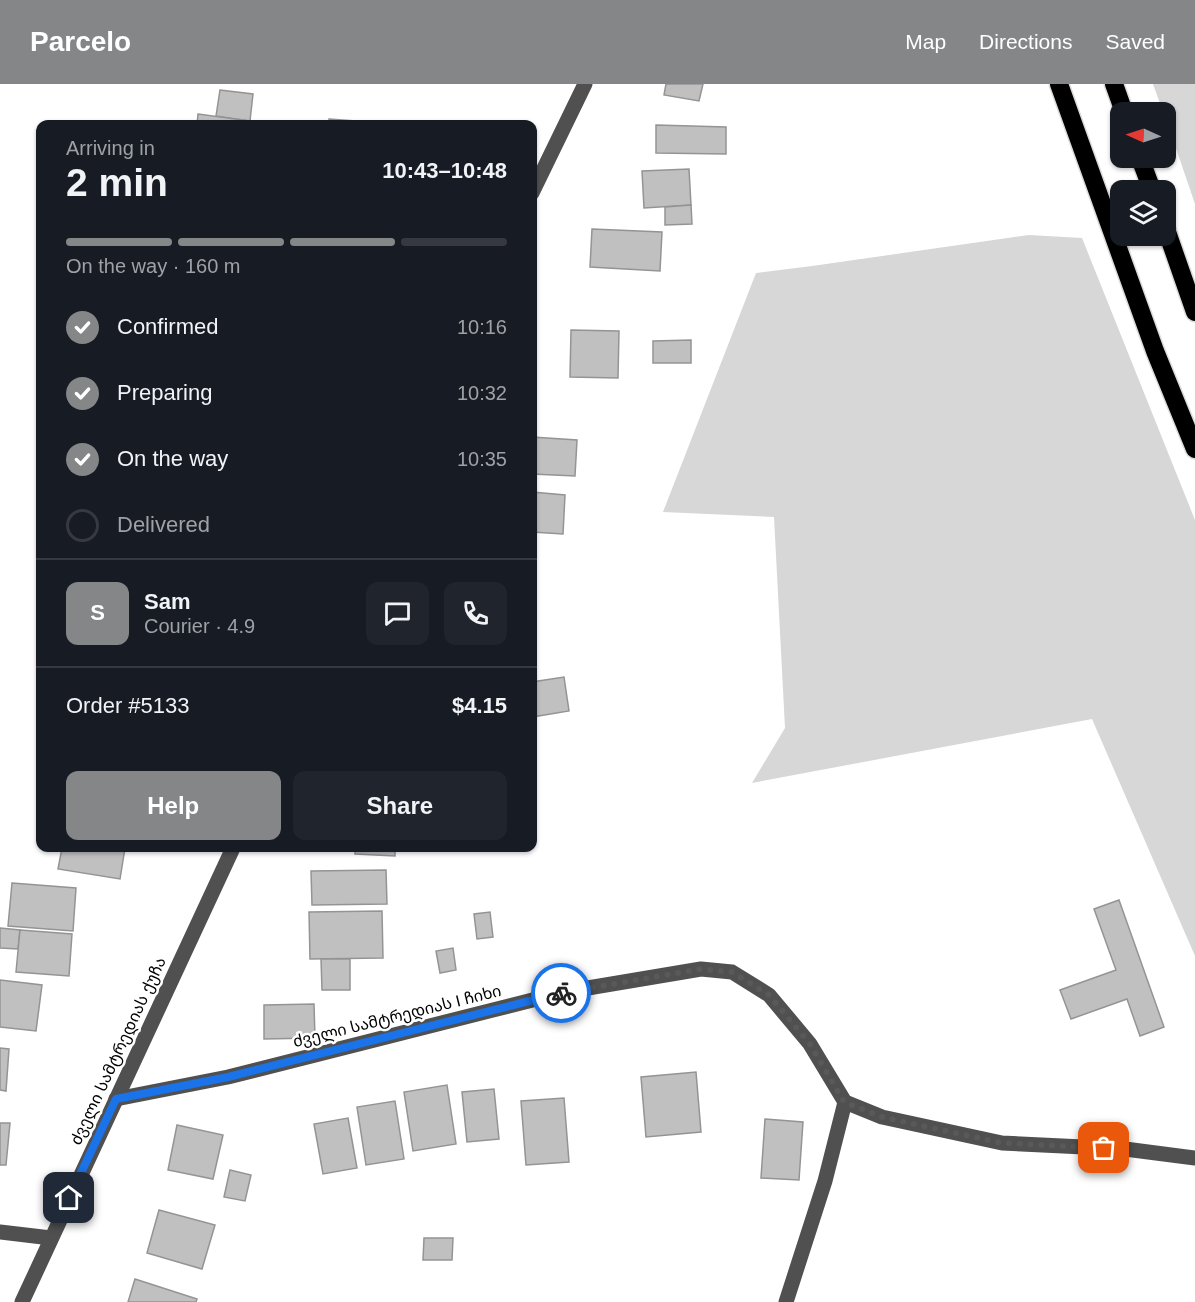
<!DOCTYPE html>
<meta charset="utf-8">
<style>
:root{--surface:#171b24;--page:#20242c;--text:#f1f3f6;--muted:#9ea1a6;--line:#363941;--accent:#858687}
body{margin:0;font-family:Arial,"Noto Sans Georgian",sans-serif;background:var(--page);color:var(--text);height:100vh;display:flex;flex-direction:column;font-size:22px;white-space:nowrap}
*{box-sizing:border-box;margin:0}
p{font-size:20px;color:var(--muted)}
.icon{flex:none;width:33px;height:33px;fill:none;stroke:currentColor;stroke-width:2;stroke-linecap:round;stroke-linejoin:round}
.map{position:relative;flex:1;overflow:hidden}
.panel{position:absolute;left:36px;top:36px;width:501px;height:732px;display:flex;flex-direction:column;background:var(--surface);border-radius:12px;box-shadow:0 2px 4px #0004}
.panel>*{flex:none}
.needle{width:39px;rotate:273deg}
.controls{position:absolute;left:1110px;top:18px;display:grid;gap:12px}
.controls a{display:grid;place-items:center;width:66px;height:66px;border-radius:12px;background:var(--surface);box-shadow:0 2px 4px #0004;font-size:30px}
.pin{position:absolute;display:grid;place-items:center;width:51px;height:51px;color:#fff;margin:-26px;border-radius:12px;box-shadow:0 3px 9px #0006}
.courier{position:absolute;display:grid;place-items:center;width:60px;height:60px;margin:-30px;border:4px solid #1a73e8;border-radius:50%;background:#fff;color:#222;box-shadow:0 2px 8px #0007}
.summary em{font-style:normal;font-weight:700}
.summary div{display:flex;flex-direction:column-reverse}
.summary{display:flex;align-items:center;justify-content:space-between;height:102px;padding:0 30px}
h1{font-size:39px;font-weight:700;line-height:45px}
.bar{display:grid;grid-template-columns:repeat(4,1fr);gap:9px 6px;align-content:center;height:72px;padding:0 30px}
.bar i{height:8px;border-radius:4px;background:var(--line)}
.bar .current{background:var(--accent)}
.bar p{grid-column:span 4}
.line{display:flex;align-items:center;gap:15px;padding:0 30px;border-top:2px solid var(--line)}
.line div{flex:1}
.round{display:grid;place-items:center;flex:none;width:63px;height:63px;border-radius:12px;background:var(--page)}
ol{padding:0 30px;list-style:none}
li{display:flex;align-items:center;gap:18px;height:66px}
li p{margin-inline-start:auto}
li .icon{padding:6px;border-radius:50%;background:var(--accent);color:#fff;stroke-width:4}
li:last-child{color:var(--muted)}
li i{width:33px;height:33px;border:3px solid var(--line);border-radius:50%}
.primary-button{display:flex;gap:12px;margin-top:auto;padding:12px 30px}
.primary-button a{flex:1;height:69px;border-radius:12px;background:var(--accent);color:#fff;font-size:24px;font-weight:700;line-height:69px;text-align:center}
.primary-button a+a{background:var(--page);color:var(--text)}
header{display:flex;align-items:center;gap:36px;box-sizing:border-box;height:84px;padding:0 30px;background:var(--accent);color:#fff}
header strong{font-size:28px}
nav{display:flex;gap:33px;margin-inline-start:auto;font-size:21px}
.map>svg:first-child{display:block}
.green{fill:#d7d7d7}
.building{fill:#c0c0c0;stroke:#949494;stroke-width:1.5}
.lines{fill:none;stroke-linecap:round;stroke-linejoin:round}
.highway-casing{stroke:#dbdbdb;stroke-width:21}
.minor{stroke:#505050;stroke-width:15}
.highway{stroke:#000;stroke-width:18}
.done{stroke:#595959;stroke-width:6;stroke-dasharray:0 10.8}
.route{stroke:#1a73e8;stroke-width:8}
.labels{text-anchor:middle;dominant-baseline:central;stroke-width:5;stroke-linejoin:round;paint-order:stroke}
.street-label{font-size:16px;fill:#000;stroke:#fff}
</style>
<header>
<strong>Parcelo</strong>
<nav><a>Map</a><a>Directions</a><a>Saved</a></nav>
</header>
<div class="map">
<svg width="1195" height="1218" viewBox="0 0 1195 1218">
<rect width="100%" height="100%" fill="#fff"/>
<g class="green">
<polygon points="1153,0 1195,0 1195,120 1166,35 1166,28 1163,28"/>
<polygon points="1029,151 1082,154 1195,436 1195,872 1092,635 752,699 785,644 774,433 663,428 756,189 812,182"/>
</g>
<g class="building">
<polygon points="666,0 703,0 699,17 664,11"/>
<polygon points="220,6 253,10 250,37 216,32"/>
<polygon points="198,30 250,37 249,40 197,40"/>
<polygon points="329,35 397,40 329,40"/>
<polygon points="656,41 726,43 726,70 656,69"/>
<polygon points="689,85 691,121 644,124 642,87"/>
<polygon points="691,121 692,140 665,141 665,123"/>
<polygon points="592,145 662,148 660,187 590,183"/>
<polygon points="571,246 619,247 618,294 570,293"/>
<polygon points="691,256 691,279 653,279 653,257"/>
<polygon points="532,353 577,356 575,392 532,390"/>
<polygon points="532,408 565,411 563,450 532,448"/>
<polygon points="564,593 569,627 532,633 532,598"/>
<polygon points="62,764 125,764 120,795 58,785"/>
<polygon points="355,764 395,764 395,772 355,770"/>
<polygon points="386,786 387,820 312,821 311,787"/>
<polygon points="12,799 76,804 73,847 8,842"/>
<polygon points="1119,816 1164,943 1140,952 1127,915 1071,935 1060,906 1116,886 1094,825"/>
<polygon points="382,827 383,874 310,875 309,828"/>
<polygon points="490,828 493,853 477,855 474,830"/>
<polygon points="0,844 20,846 18,865 0,864"/>
<polygon points="20,846 72,850 69,892 16,888"/>
<polygon points="453,864 456,886 440,889 436,867"/>
<polygon points="321,875 350,875 350,906 322,906"/>
<polygon points="0,896 42,901 36,947 0,943"/>
<polygon points="314,920 315,954 264,955 264,921"/>
<polygon points="0,964 9,965 6,1007 0,1006"/>
<polygon points="696,988 701,1048 646,1053 641,993"/>
<polygon points="447,1001 456,1060 413,1067 404,1008"/>
<polygon points="494,1005 499,1055 467,1058 462,1008"/>
<polygon points="564,1014 569,1078 526,1081 521,1017"/>
<polygon points="395,1017 404,1075 366,1081 357,1023"/>
<polygon points="348,1034 357,1084 323,1090 314,1040"/>
<polygon points="765,1035 803,1038 799,1096 761,1094"/>
<polygon points="0,1039 10,1039 6,1081 0,1081"/>
<polygon points="177,1041 223,1051 213,1095 168,1086"/>
<polygon points="230,1086 251,1091 245,1117 224,1113"/>
<polygon points="159,1126 215,1141 202,1185 147,1169"/>
<polygon points="424,1154 453,1154 452,1176 423,1176"/>
<polygon points="135,1195 197,1215 196,1218 128,1218"/>
</g>
<g class="lines">
<defs>
<g id="highway">
<polyline points="1059,0 1155,267 1195,365"/>
<polyline points="1114,0 1124,28"/>
<polyline points="1140,74 1152,106"/>
<polyline points="1166,145 1195,228"/>
</g>
</defs>
<use href="#highway" class="highway-casing"/>
<g class="minor">
<polyline points="532,109 585,0"/>
<polyline points="116,1015 228,993 564,908 701,885 732,888 769,911 810,960 845,1018 882,1033 1002,1059 1125,1065 1195,1074"/>
<polyline points="0,1148 51,1154"/>
<polyline points="22,1218 233,764"/>
<polyline points="786,1218 825,1097 845,1018"/>
</g>
<use href="#highway" class="highway"/>
</g>
<g class="lines">
<polyline class="done" points="561,909 701,885 732,888 769,911 810,960 844,1018 882,1033 1002,1059 1104,1064"/>
<polyline class="route" points="69,1114 116,1015 228,993 561,909"/>
</g>
<g class="labels">
<g class="street-label">
<text transform="translate(397 932) rotate(-14)">ძველი სამტრედიას I ჩიხი</text>
<text transform="translate(118 967) rotate(-65)">ძველი სამტრედიას ქუჩა</text>
</g>
</g>
</svg>
<div class="controls">
<a><svg class="needle" viewBox="-14 -14 28 28"><path d="M0-13l5 13h-10z" fill="#e53935"/><path d="M0 13l5-13h-10z" fill="#9ea1a6"/></svg></a>
<a><svg class="icon" aria-label="layers" viewBox="0 0 24 24"><path d="M12 4l9 5-9 5-9-5zM3 14l9 5 9-5"/></svg></a>
</div>
<div class="pin" style="left:1104px;top:1064px;background:#ea580c"><svg class="icon" aria-label="bag" viewBox="0 0 24 24"><path d="M5 8h14l-1 12H6zM9 8a3 3 0 0 1 6 0"/></svg></div>
<div class="pin" style="left:69px;top:1114px;background:#1f2937"><svg class="icon" aria-label="home" viewBox="0 0 24 24"><path d="M3 11l9-7 9 7M6 9v11h12V9"/></svg></div>
<div class="courier" style="left:561px;top:909px"><svg class="icon" aria-label="bike" viewBox="0 0 24 24"><circle cx="6" cy="16" r="4"/><circle cx="18" cy="16" r="4"/><path d="M6 16l4-8h5l3 8M10 8l3 8H6M13 5h3"/></svg></div>
<section class="panel">
<div class="summary"><div><h1>2 min</h1><p>Arriving in</p></div><em>10:43–10:48</em></div>
<div class="bar"><i class="current"></i><i class="current"></i><i class="current"></i><i></i><p>On the way · 160 m</p></div>
<ol>
<li><svg class="icon" aria-label="check" viewBox="0 0 24 24"><path d="M5 12l5 5 9-10"/></svg>Confirmed<p>10:16</p></li>
<li><svg class="icon" aria-label="check" viewBox="0 0 24 24"><path d="M5 12l5 5 9-10"/></svg>Preparing<p>10:32</p></li>
<li><svg class="icon" aria-label="check" viewBox="0 0 24 24"><path d="M5 12l5 5 9-10"/></svg>On the way<p>10:35</p></li>
<li><i></i>Delivered</li>
</ol>
<div class="line" style="height:108px"><b class="round" style="background:var(--accent);color:#fff">S</b><div><b>Sam</b><p>Courier · 4.9</p></div><a class="round"><svg class="icon" aria-label="chat" viewBox="0 0 24 24"><path d="M4 5h16v11H9l-5 4z"/></svg></a><a class="round"><svg class="icon" aria-label="phone" viewBox="0 0 24 24"><path d="M5 4h4l2 5-3 2q2 4 5 5l2-3 5 2v4C11 20 4 13 5 4z"/></svg></a></div>
<div class="line" style="height:78px"><div>Order #5133</div><b>$4.15</b></div>
<div class="primary-button"><a>Help</a><a>Share</a></div>
</section>
</div>
